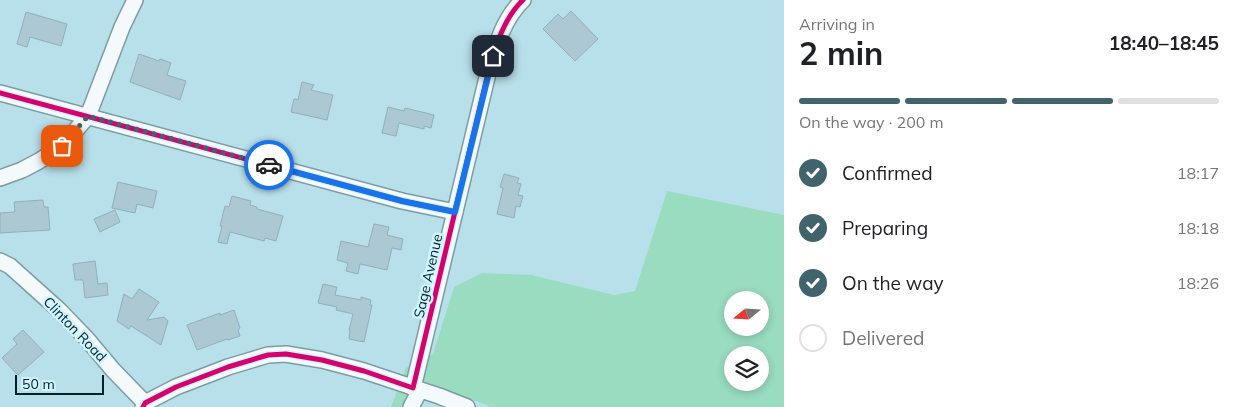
<!DOCTYPE html>
<meta charset="utf-8">
<style>
:root{--surface:#fff;--page:#f6f6f6;--text:#202124;--muted:#757577;--line:#e0e0e0;--accent:#41646c}
body{margin:0;font-family:Mulish,sans-serif;background:var(--page);color:var(--text);height:100vh;display:flex;flex-direction:column;font-size:19px;white-space:nowrap}
*{box-sizing:border-box;margin:0}
p{font-size:16px;color:var(--muted)}
.icon{flex:none;width:28px;height:28px;fill:none;stroke:currentColor;stroke-width:2;stroke-linecap:round;stroke-linejoin:round}
.map{position:relative;flex:1;overflow:hidden}
.panel{display:flex;flex-direction:column;background:var(--surface);width:450px}
.panel>*{flex:none}
.needle{width:32px;rotate:252deg}
.tools{position:absolute;left:724px;top:291px;display:grid;gap:10px}
.tools a{display:grid;place-items:center;width:45px;height:45px;border-radius:50%;background:var(--surface);box-shadow:0 2px 8px #0003;font-size:25px}
.scale{position:absolute;left:15px;bottom:12px;width:89px;box-sizing:border-box;padding-left:5px;border:2px solid #012128;border-top:0;font-size:14px;line-height:18px;white-space:nowrap;color:#012128;-webkit-text-stroke:4px #d0f4fd;paint-order:stroke}
.pin{position:absolute;display:grid;place-items:center;width:42px;height:42px;color:#fff;margin:-21px;border-radius:10px;box-shadow:0 2px 8px #0006}
.courier{position:absolute;display:grid;place-items:center;width:50px;height:50px;margin:-25px;border:4px solid #1a73e8;border-radius:50%;background:#fff;color:#222;box-shadow:0 1px 6px #0007}
.headline em{font-style:normal;font-weight:700}
.headline div{display:flex;flex-direction:column-reverse}
.headline{display:flex;align-items:center;justify-content:space-between;height:85px;padding:0 15px}
h1{font-size:32px;font-weight:700;line-height:38px}
.bar{display:grid;grid-template-columns:repeat(4,1fr);gap:8px 5px;align-content:center;height:60px;padding:0 15px}
.bar i{height:6px;border-radius:4px;background:var(--line)}
.bar .active{background:var(--accent)}
.bar p{grid-column:span 4}
ol{padding:0 15px;list-style:none}
li{display:flex;align-items:center;gap:15px;height:55px}
li p{margin-inline-start:auto}
li .icon{padding:5px;border-radius:50%;background:var(--accent);color:#fff;stroke-width:4}
li:last-child{color:var(--muted)}
li i{width:28px;height:28px;border:2px solid var(--line);border-radius:50%}
main{display:flex;flex:1;min-height:0}
.map>svg:first-child{display:block}
.green{fill:#99dcc0;fill-rule:evenodd}
.building{fill:#abc8d3;stroke:#8fb0bc}
.lines{fill:none;stroke-linecap:round;stroke-linejoin:round}
.minor-casing{stroke:#7c9ca4;stroke-width:18}
.minor{stroke:#f4fafc;stroke-width:15}
.cycleway-casing{stroke:#d0f4fd;stroke-width:8}
.cycleway{stroke:#d6006c;stroke-width:5}
.done{stroke:#41646c;stroke-width:5;stroke-dasharray:0 9}
.route{stroke:#1a73e8;stroke-width:6}
.labels{text-anchor:middle;dominant-baseline:central;stroke-width:5;stroke-linejoin:round;paint-order:stroke}
.street-label{font-size:14px;fill:#012128;stroke:#d0f4fd}
</style>
<main>
<div class="map">
<svg width="784" height="407" viewBox="0 0 784 407">
<rect width="100%" height="100%" fill="#b8e0ea"/>
<path class="green" d="M667 191 784 215V407H492L423 381 405 399 402 407H391L406 368 433 354 454 287 482 273 531 275 614 295 635 291ZM732 300H760V328H732ZM732 355H760V382H732Z"/>
<g class="building">
<polygon points="571,11 598,39 575,61 543,29 558,14 563,19"/>
<polygon points="26,12 67,24 61,46 30,37 27,47 17,44"/>
<polygon points="139,54 159,61 160,59 171,63 167,75 186,81 180,100 130,82"/>
<polygon points="302,82 314,85 311,90 333,95 327,120 291,112 294,99 298,100"/>
<polygon points="388,107 404,111 405,108 434,115 431,128 424,126 424,129 399,123 396,136 382,133"/>
<polygon points="504,174 519,178 517,183 521,184 518,195 523,196 520,207 516,206 514,218 497,214 503,188 500,187"/>
<polygon points="118,182 157,191 153,208 137,204 135,213 112,208"/>
<polygon points="232,196 251,201 250,205 257,207 257,209 283,216 276,241 265,238 264,241 230,232 227,244 218,242 222,226 220,226 225,206 229,207"/>
<polygon points="43,200 44,207 48,207 50,230 0,233 0,213 15,212 14,202"/>
<polygon points="115,210 120,222 100,232 94,219"/>
<polygon points="374,224 389,227 387,235 403,239 401,250 392,248 387,270 360,264 358,274 346,271 348,263 337,260 341,241 368,247"/>
<polygon points="95,261 98,284 107,283 108,295 85,298 83,280 75,280 73,264"/>
<polygon points="323,284 337,287 335,295 361,300 361,297 371,300 370,305 372,305 364,342 349,339 350,330 349,330 353,314 336,310 337,307 318,303"/>
<polygon points="139,289 159,302 147,320 164,317 168,321 161,345 131,326 129,329 117,321 124,294 132,299"/>
<polygon points="234,310 240,328 238,330 240,336 228,340 227,339 197,350 187,325 220,313 220,315"/>
<polygon points="23,330 44,352 18,375 2,358 17,344 13,339"/>
</g>
<g class="lines">
<defs>
<g id="minor">
<polyline points="0,93 402,201 455,212"/>
<polyline points="0,178 22,170 39,161 62,146 88,116 122,27 135,0"/>
<polyline points="0,261 10,266 59,310 87,339 113,370 145,403"/>
<path d="M413 388 489 69C496 45 504 18 523 0"/>
<polyline points="143,407 145,403 176,387 228,367 268,355 286,354 322,360 364,371 439,396 467,407"/>
<polyline points="411,407 420,390"/>
</g>
</defs>
<use href="#minor" class="minor-casing"/>
<use href="#minor" class="minor"/>
<defs>
<g id="cycleway">
<polyline points="0,93 402,201 455,212"/>
<path d="M143 407 145 403 176 387 228 367 268 355 286 354 322 360 364 371 413 388 489 69C496 45 504 18 523 0"/>
</g>
</defs>
<use href="#cycleway" class="cycleway-casing"/>
<use href="#cycleway" class="cycleway"/>
</g>
<g class="lines">
<polyline class="done" points="62,146 88,116 269,165"/>
<polyline class="route" points="269,165 402,201 455,212 493,56"/>
</g>
<g class="labels">
<g class="street-label">
<text transform="translate(428 276) rotate(-77)">Sage Avenue</text>
<text transform="translate(75 329) rotate(46)">Clinton Road</text>
</g>
</g>
</svg>
<div class="tools">
<a><svg class="needle" viewBox="-14 -14 28 28"><path d="M0-13l5 13h-10z" fill="#e53935"/><path d="M0 13l5-13h-10z" fill="#757577"/></svg></a>
<a><svg class="icon" aria-label="layers" viewBox="0 0 24 24"><path d="M12 4l9 5-9 5-9-5zM3 14l9 5 9-5"/></svg></a>
</div>
<div class="scale">50 m</div>
<div class="pin" style="left:62px;top:146px;background:#ea580c"><svg class="icon" aria-label="bag" viewBox="0 0 24 24"><path d="M5 8h14l-1 12H6zM9 8a3 3 0 0 1 6 0"/></svg></div>
<div class="pin" style="left:493px;top:56px;background:#1f2937"><svg class="icon" aria-label="home" viewBox="0 0 24 24"><path d="M3 11l9-7 9 7M6 9v11h12V9"/></svg></div>
<div class="courier" style="left:269px;top:165px"><svg class="icon" aria-label="car" viewBox="0 0 24 24"><path d="M5 17H2v-5l4-1 3-4h7l3 4 3 1v5h-3M9 17h6M6 11h13"/><circle cx="7" cy="17" r="2"/><circle cx="17" cy="17" r="2"/></svg></div>
</div>
<section class="panel">
<div class="headline"><div><h1>2 min</h1><p>Arriving in</p></div><em>18:40–18:45</em></div>
<div class="bar"><i class="active"></i><i class="active"></i><i class="active"></i><i></i><p>On the way · 200 m</p></div>
<ol>
<li><svg class="icon" aria-label="check" viewBox="0 0 24 24"><path d="M5 12l5 5 9-10"/></svg>Confirmed<p>18:17</p></li>
<li><svg class="icon" aria-label="check" viewBox="0 0 24 24"><path d="M5 12l5 5 9-10"/></svg>Preparing<p>18:18</p></li>
<li><svg class="icon" aria-label="check" viewBox="0 0 24 24"><path d="M5 12l5 5 9-10"/></svg>On the way<p>18:26</p></li>
<li><i></i>Delivered</li>
</ol>
</section>
</main>
